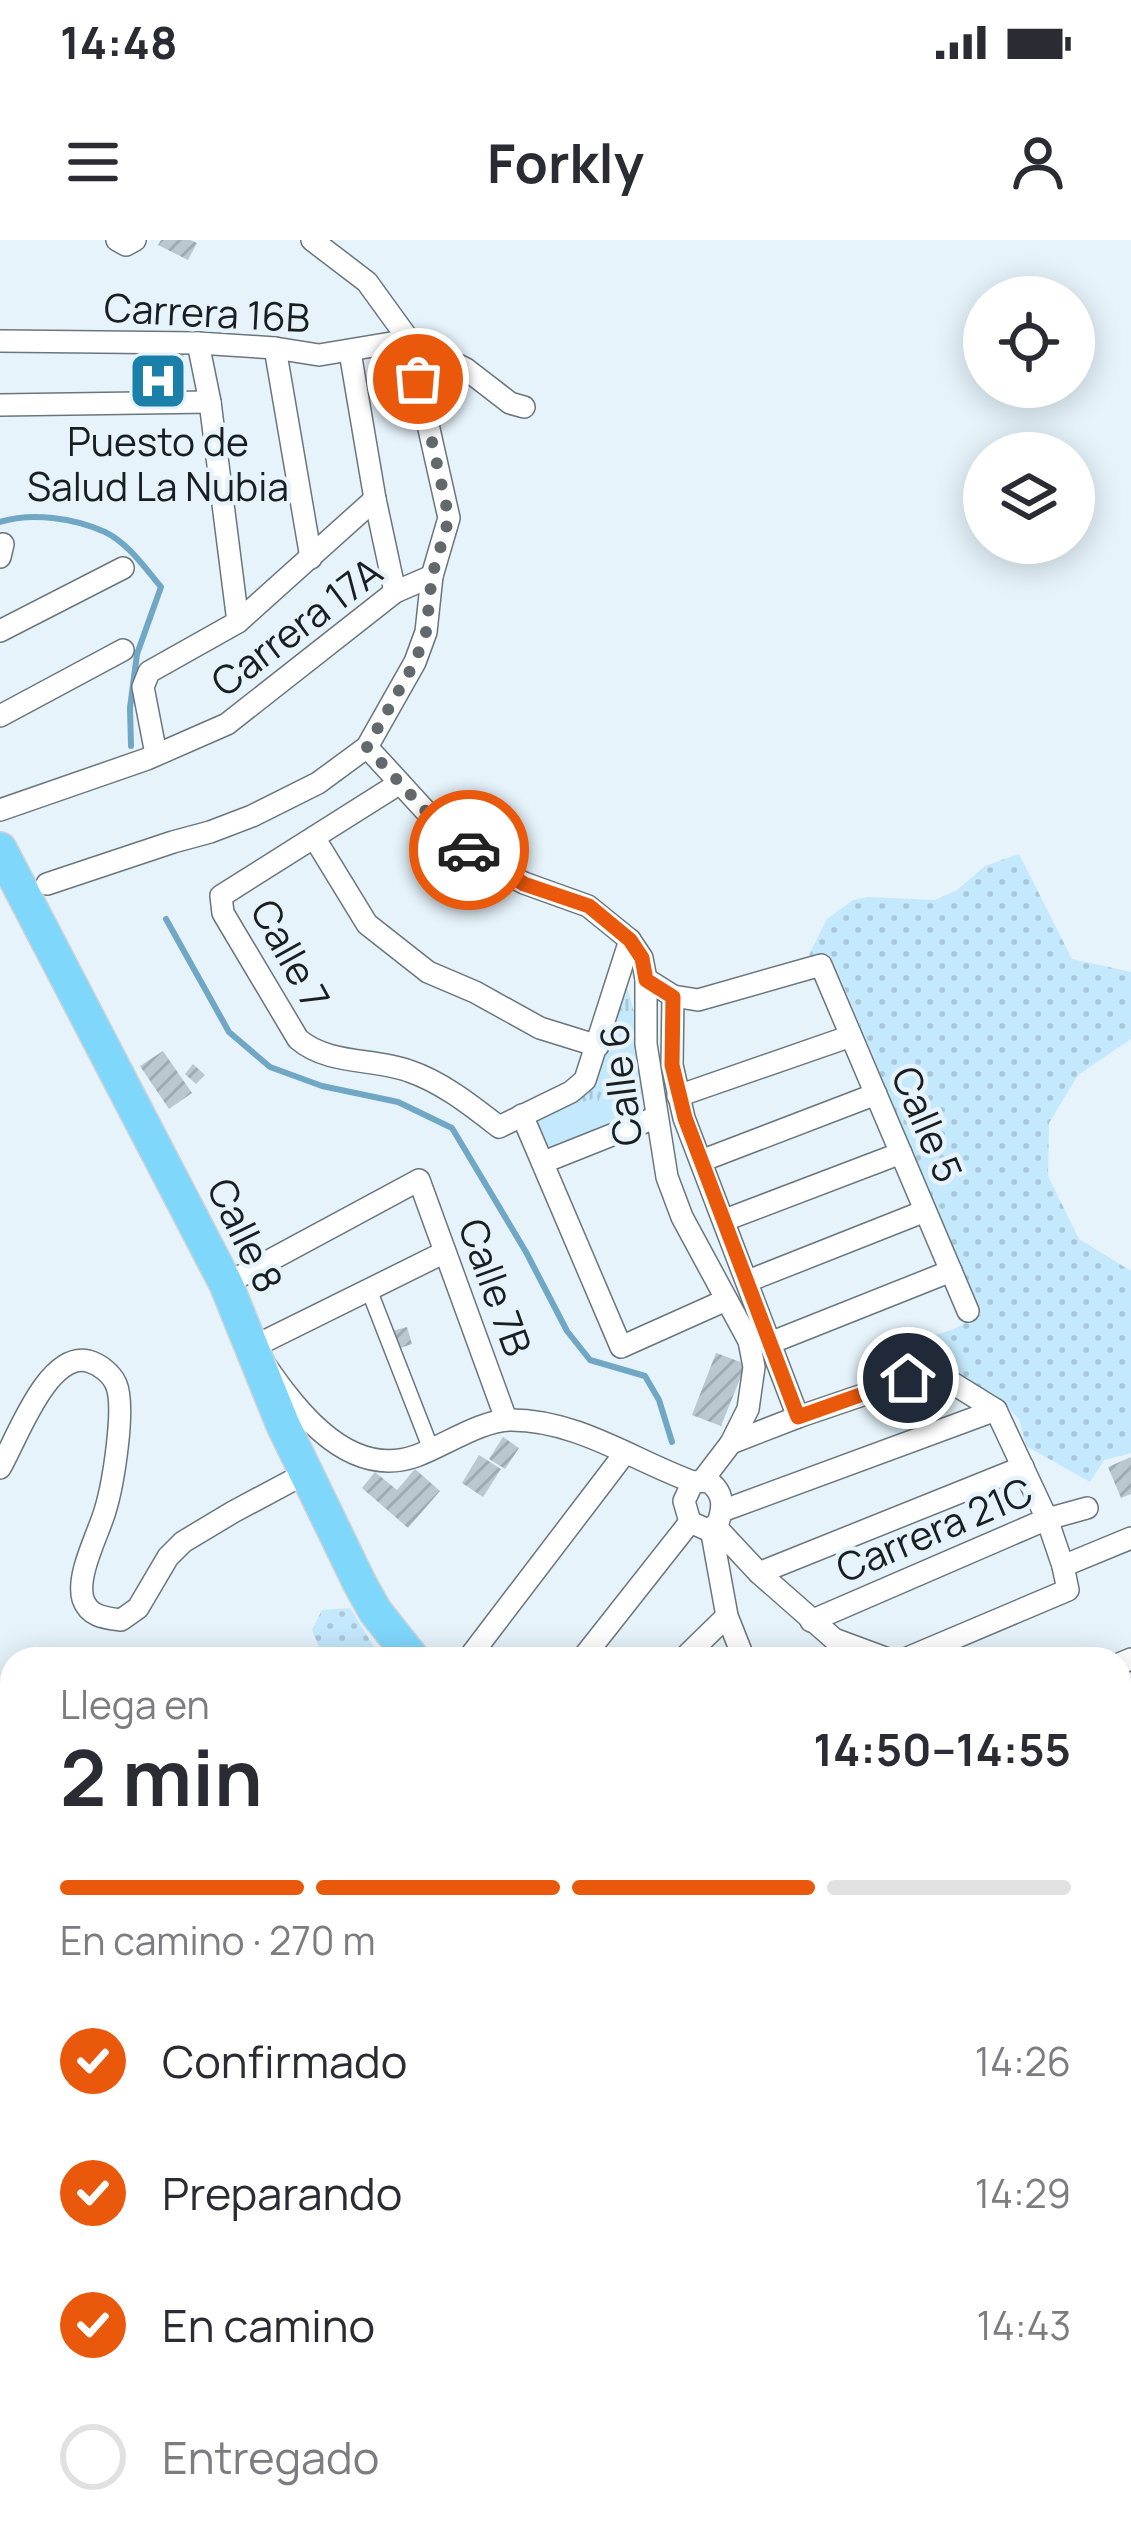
<!DOCTYPE html>
<html lang="es">
<meta charset="utf-8">
<style>
:root{--surface:#fff;--page:#f2f2f3;--text:#2b2b33;--muted:#7c7c81;--line:#e1e1e2;--accent:#ea580c}
body{margin:0;font-family:Manrope,sans-serif;background:var(--page);color:var(--text);height:100vh;display:flex;flex-direction:column;font-size:45px;white-space:nowrap}
*{box-sizing:border-box;margin:0}
p{font-size:39px;color:var(--muted)}
.icon{flex:none;width:66px;height:66px;fill:none;stroke:currentColor;stroke-width:2;stroke-linecap:round;stroke-linejoin:round}
.map{position:relative;flex:1;overflow:hidden}
.details{position:absolute;left:0px;top:1407px;width:1131px;height:903px;display:flex;flex-direction:column;background:var(--surface);border-radius:36px 36px 0 0;box-shadow:0 6px 30px #0003}
.details>*{flex:none}
.buttons{position:absolute;left:963px;top:36px;display:grid;gap:24px}
.buttons a{display:grid;place-items:center;width:132px;height:132px;border-radius:50%;background:var(--surface);box-shadow:0 6px 30px #0003;font-size:60px}
.pin{position:absolute;display:grid;place-items:center;width:102px;height:102px;color:#fff;margin:-51px;border:6px solid #fff;border-radius:50%;box-shadow:0 3px 12px #0007}
.courier{position:absolute;display:grid;place-items:center;width:120px;height:120px;margin:-60px;border:9px solid #ea580c;border-radius:50%;background:#fff;color:#222;box-shadow:0 3px 15px #0007}
.summary em{font-style:normal;font-weight:700}
.summary div{display:flex;flex-direction:column-reverse}
.summary{display:flex;align-items:center;justify-content:space-between;height:204px;padding:0 60px}
h1{font-size:78px;font-weight:700;line-height:90px}
.bar{display:grid;grid-template-columns:repeat(4,1fr);gap:18px 12px;align-content:center;height:144px;padding:0 60px}
.bar i{height:15px;border-radius:9px;background:var(--line)}
.bar .active{background:var(--accent)}
.bar p{grid-column:span 4}
ol{padding:0 60px;list-style:none}
li{display:flex;align-items:center;gap:36px;height:132px}
li p{margin-inline-start:auto}
li .icon{padding:12px;border-radius:50%;background:var(--accent);color:#fff;stroke-width:4}
li:last-child{color:var(--muted)}
li i{width:66px;height:66px;border:6px solid var(--line);border-radius:50%}
.status{display:flex;justify-content:space-between;align-items:center;height:84px;padding:0 60px;background:var(--surface);direction:ltr}
.status svg{height:33px;fill:currentColor}
header{display:flex;justify-content:space-between;align-items:center;height:156px;padding:0 60px;background:var(--surface);font-size:54px;font-weight:700}
.map>svg:first-child{display:block}
.grass{fill:url(#grass-dots)}
.forest{fill:url(#forest-firs)}
.park{fill:url(#park-tufts)}
.pitch{fill:#c4e8fc}
.lines{fill:none;stroke-linecap:round;stroke-linejoin:round}
.stream{stroke:#70a7c4;stroke-width:6}
.building{fill:url(#building-hatch)}
.pedestrian-casing{stroke:#6a767c;stroke-width:18}
.minor-casing{stroke:#6a767c;stroke-width:24}
.primary-casing{stroke:#d1d2d3;stroke-width:36}
.pedestrian{stroke:#fff;stroke-width:15}
.minor{stroke:#fff;stroke-width:21}
.primary{stroke:#7fd7fc;stroke-width:33}
.done{stroke:#61696d;stroke-width:12;stroke-dasharray:0 21.6}
.route{stroke:#ea580c;stroke-width:15}
.labels{text-anchor:middle;dominant-baseline:central;stroke-width:9;stroke-linejoin:round;paint-order:stroke}
.street-label{font-size:39px;fill:#191e21;stroke:#e6f3fb}
.poi-label{font-size:39px;fill:#191e21;stroke:#e6f3fb}
</style>
<div class="status"><b>14:48</b><svg viewBox="0 0 49 12"><path d="M0 12V9h3v3zM5 12V6h3v6zM10 12V3h3v9zM15 12V0h3v12zM26 1h20v11H26zM47 4h2v5h-2z"/></svg></div>
<header><svg class="icon" aria-label="menu" viewBox="0 0 24 24"><path d="M4 6h16M4 12h16M4 18h16"/></svg>Forkly<svg class="icon" aria-label="person" viewBox="0 0 24 24"><circle cx="12" cy="8" r="4"/><path d="M4 21q1-7 8-7t8 7"/></svg></header>
<div class="map">
<svg width="1131" height="2308" viewBox="0 0 1131 2308">
<defs>
<pattern id="grass-dots" width="8" height="8" patternUnits="userSpaceOnUse" patternTransform="scale(3)"><rect width="8" height="8" fill="#c4e8fc"/><path d="M2 2h.1M6 6h.1" fill="none" stroke="#a8c7d8" stroke-width="1.8" stroke-linecap="round"/></pattern>
<pattern id="forest-firs" width="22" height="20" patternUnits="userSpaceOnUse" patternTransform="scale(3)"><rect width="22" height="20" fill="#92cae8"/><path d="M5 1l3.5 6h-7zM16 11l3.5 6h-7z" fill="#7dadc7"/></pattern>
<pattern id="park-tufts" width="24" height="20" patternUnits="userSpaceOnUse" patternTransform="scale(3)"><rect width="24" height="20" fill="#c4e8fc"/><path d="M3 7l-1-3M5 7V3M7 7l1-3M15 17l-1-3M17 17v-4M19 17l1-3" fill="none" stroke="#a8c7d8"/></pattern>
<pattern id="building-hatch" width="6" height="6" patternUnits="userSpaceOnUse" patternTransform="scale(3)"><rect width="6" height="6" fill="#b9c7ce"/><path d="M-1 1l2-2M0 6l6-6M5 7l2-2" fill="none" stroke="#9eaab1"/></pattern>
</defs>
<rect width="100%" height="100%" fill="#e6f3fb"/>
<g class="grass">
<polygon points="1019,614 1072,719 1131,732 1131,799 1078,835 1049,883 1048,936 1079,999 1131,1031 1131,1213 1104,1220 1090,1242 1026,1206 1019,1179 994,1154 935,1125 910,1125 877,1136 864,1119 954,1089 981,1074 833,721 809,715 827,679 853,660 868,657 935,660 957,650 985,626"/>
<polygon points="350,1368 379,1415 383,1419 324,1419 312,1390 322,1370"/>
<polygon points="1131,1526 1131,1643 1119,1635 1119,1530"/>
</g>
<polygon class="forest" points="12,1475 12,1979 0,1983 0,1496"/>
<polygon class="park" points="624,736 649,826 632,887 520,885 578,854"/>
<polygon class="pitch" points="597,857 609,891 541,917 527,886"/>
<g class="lines">
<g class="stream">
<path d="M0 282C32 272 74 278 105 292 128 303 145 328 161 347L137 414 130 468 131 506"/>
<polyline points="166,679 229,792 270,827 322,846 398,862 452,888 526,1012 567,1091 590,1120 645,1136 659,1160 672,1202"/>
<polyline points="1119,1713 1131,1722"/>
</g>
</g>
<g class="building">
<polygon points="161,0 190,0 197,3 188,20 158,5"/>
<polygon points="162,108 184,114 171,162 149,156"/>
<polygon points="163,811 192,853 169,869 140,826"/>
<polygon points="193,824 205,835 196,844 185,834"/>
<polygon points="407,1087 412,1104 397,1109 392,1091"/>
<polygon points="716,1113 746,1124 721,1186 692,1175"/>
<polygon points="503,1197 519,1208 505,1229 489,1219"/>
<polygon points="479,1215 501,1229 483,1257 462,1243"/>
<polygon points="1131,1217 1131,1254 1121,1258 1108,1227"/>
<polygon points="415,1229 440,1251 408,1288 362,1248 375,1232 397,1250"/>
</g>
<g class="lines">
<defs>
<polyline id="pedestrian" points="369,1050 431,1209"/>
<g id="minor">
<polyline points="117,0 126,5 135,0"/>
<polyline points="0,101 198,103 275,108 319,115 409,100 466,129 510,163 524,167"/>
<polyline points="198,103 210,162 238,382"/>
<polyline points="275,108 311,318"/>
<polyline points="350,112 375,259 395,352"/>
<polyline points="0,165 210,162"/>
<polyline points="0,317 3,304"/>
<polyline points="0,391 123,328"/>
<polyline points="0,476 123,410"/>
<polyline points="367,507 443,590 497,629 524,643 588,666 630,700 642,718 646,739 646,804 667,937 682,977 749,1101 754,1127 748,1169 731,1203 702,1241"/>
<polyline points="156,514 143,447 149,432 238,382 375,259"/>
<path d="M400 543 221 656 223 673 298 799C328 825 373 818 409 831 442 842 472 866 499 887L571 852 585 840 630 700"/>
<polyline points="0,570 147,519 227,484 395,352 432,336"/>
<polyline points="315,599 367,684 428,732 475,752 540,788 598,806"/>
<polyline points="47,644 173,602 210,592 252,576 318,543 367,507 415,422 426,392 432,336 449,278 409,100 367,42 312,0"/>
<polyline points="646,739 673,756 698,760 821,725 968,1071"/>
<polyline points="673,756 672,825 684,878 798,1177"/>
<polyline points="678,856 851,796"/>
<polyline points="522,875 621,1107 726,1060"/>
<polyline points="701,921 876,854"/>
<polyline points="544,922 657,877"/>
<polyline points="725,980 901,913"/>
<path d="M445 1012 253 1107C288 1159 343 1242 416 1216 444 1206 481 1180 511 1180 577 1180 633 1220 693 1242"/>
<polyline points="748,1041 925,971"/>
<polyline points="226,1044 419,940 506,1179"/>
<polyline points="770,1103 951,1031"/>
<polyline points="731,1203 798,1177 933,1131 996,1170 1047,1279 1063,1326 1068,1350 905,1419"/>
<path d="M0 1228C17 1199 47 1112 88 1121 99 1124 111 1133 116 1144 126 1167 113 1245 105 1271 98 1295 76 1335 83 1359 89 1377 106 1378 121 1380L138 1368 168 1317 183 1302 233 1272 306 1233"/>
<path d="M708 1241C724 1252 724 1266 718 1283L708 1290 690 1282 684 1261 693 1242Z"/>
<polyline points="722,1271 996,1170"/>
<polyline points="715,1286 759,1333 834,1399 888,1419"/>
<polyline points="711,1288 727,1376 744,1419"/>
<polyline points="1063,1326 1131,1298"/>
<polyline points="759,1333 1023,1227"/>
<polyline points="811,1381 1047,1279 1087,1268"/>
<polyline points="468,1419 625,1213"/>
<polyline points="582,1419 690,1282"/>
<polyline points="683,1419 727,1376"/>
<polyline points="1119,1424 1131,1419"/>
<polyline points="1119,1519 1131,1514"/>
<polyline points="1119,1655 1131,1664"/>
<polyline points="1119,1836 1131,1857"/>
<polyline points="1119,1947 1131,1928"/>
<polyline points="1119,2103 1131,2084"/>
<polyline points="1119,2253 1131,2234"/>
<polyline points="1093,2298 1108,2308"/>
<polyline points="885,2308 891,2298"/>
<polyline points="986,2308 993,2298"/>
</g>
<g id="primary">
<polyline points="0,609 226,1044 283,1185 360,1344 375,1371 413,1419"/>
<polyline points="780,2308 784,2298"/>
</g>
</defs>
<use href="#pedestrian" class="pedestrian-casing"/>
<use href="#minor" class="minor-casing"/>
<use href="#primary" class="primary-casing"/>
<use href="#pedestrian" class="pedestrian"/>
<use href="#minor" class="minor"/>
<use href="#primary" class="primary"/>
</g>
<g class="lines">
<polyline class="done" points="418,139 449,278 432,336 426,392 415,422 367,507 443,590 469,610"/>
<polyline class="route" points="469,610 524,644 589,666 630,700 642,718 646,740 673,757 672,825 685,878 798,1177 908,1138"/>
</g>
<defs>
<symbol id="hospital-square" viewBox="-11 -11 22 22"><rect x="-9" y="-9" width="18" height="18" rx="4" fill="#1a80aa" stroke="#e6f3fb"/><path d="M-5-5h3v3.5h4V-5h3V5h-3V1.5h-4V5h-3Z" fill="#fff"/></symbol>
</defs>
<g fill-rule="evenodd">
<use href="#hospital-square" x="125" y="108" width="66" height="66"/>
</g>
<g class="labels">
<g class="street-label">
<text transform="translate(207 72) rotate(3)">Carrera 16B</text>
<text transform="translate(296 386) rotate(-37)">Carrera 17A</text>
<text transform="translate(291 714) rotate(61)">Calle 7</text>
<text transform="translate(620 845) rotate(-97)">Calle 6</text>
<text transform="translate(928 884) rotate(67)">Calle 5</text>
<text transform="translate(246 995) rotate(64)">Calle 8</text>
<text transform="translate(496 1047) rotate(70)">Calle 7B</text>
<text transform="translate(934 1289) rotate(-23)">Carrera 21C</text>
</g>
<g class="poi-label">
<text x="158" y="201">Puesto de<tspan x="158" dy="45">Salud La Nubia</tspan></text>
</g>
</g>
</svg>
<div class="buttons">
<a><svg class="icon" aria-label="locate" viewBox="0 0 24 24"><circle cx="12" cy="12" r="6"/><path d="M12 2v4M12 18v4M2 12h4M18 12h4"/></svg></a>
<a><svg class="icon" aria-label="layers" viewBox="0 0 24 24"><path d="M12 4l9 5-9 5-9-5zM3 14l9 5 9-5"/></svg></a>
</div>
<div class="pin" style="left:418px;top:139px;background:#ea580c"><svg class="icon" aria-label="bag" viewBox="0 0 24 24"><path d="M5 8h14l-1 12H6zM9 8a3 3 0 0 1 6 0"/></svg></div>
<div class="pin" style="left:908px;top:1138px;background:#1f2937"><svg class="icon" aria-label="home" viewBox="0 0 24 24"><path d="M3 11l9-7 9 7M6 9v11h12V9"/></svg></div>
<div class="courier" style="left:469px;top:610px"><svg class="icon" aria-label="car" viewBox="0 0 24 24"><path d="M5 17H2v-5l4-1 3-4h7l3 4 3 1v5h-3M9 17h6M6 11h13"/><circle cx="7" cy="17" r="2"/><circle cx="17" cy="17" r="2"/></svg></div>
<section class="details">
<div class="summary"><div><h1>2 min</h1><p>Llega en</p></div><em>14:50–14:55</em></div>
<div class="bar"><i class="active"></i><i class="active"></i><i class="active"></i><i></i><p>En camino · 270 m</p></div>
<ol>
<li><svg class="icon" aria-label="check" viewBox="0 0 24 24"><path d="M5 12l5 5 9-10"/></svg>Confirmado<p>14:26</p></li>
<li><svg class="icon" aria-label="check" viewBox="0 0 24 24"><path d="M5 12l5 5 9-10"/></svg>Preparando<p>14:29</p></li>
<li><svg class="icon" aria-label="check" viewBox="0 0 24 24"><path d="M5 12l5 5 9-10"/></svg>En camino<p>14:43</p></li>
<li><i></i>Entregado</li>
</ol>
</section>
</div>
